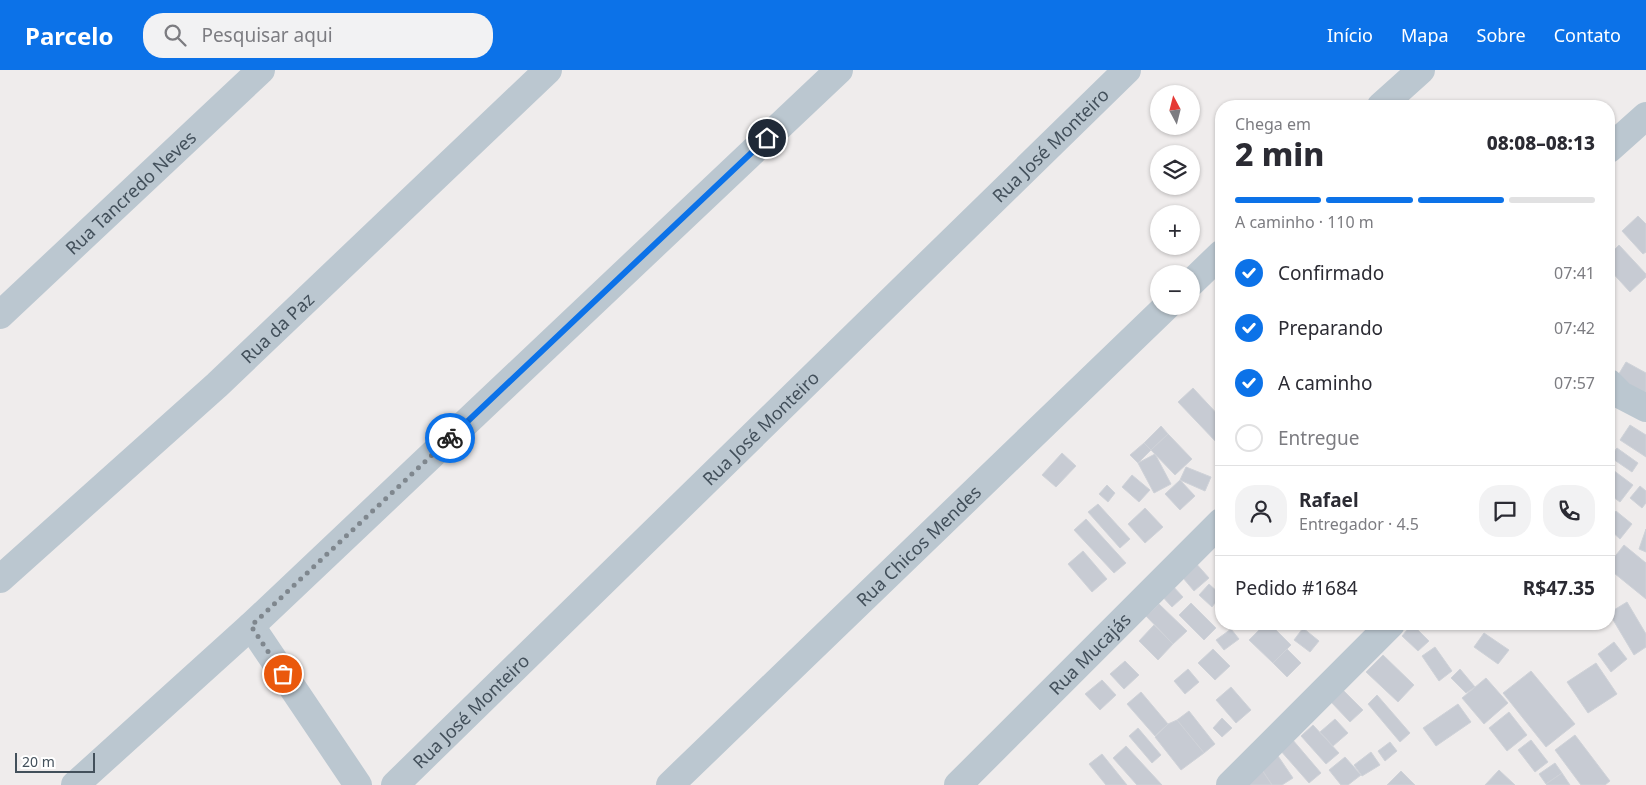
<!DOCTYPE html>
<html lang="pt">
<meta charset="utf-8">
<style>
:root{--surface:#fff;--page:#f2f2f3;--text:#2b2b33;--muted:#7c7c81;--line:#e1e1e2;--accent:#0c72e8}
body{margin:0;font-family:"Noto Sans",sans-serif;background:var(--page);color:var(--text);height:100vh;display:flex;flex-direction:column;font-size:19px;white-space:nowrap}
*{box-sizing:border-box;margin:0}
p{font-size:16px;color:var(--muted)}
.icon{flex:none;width:28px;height:28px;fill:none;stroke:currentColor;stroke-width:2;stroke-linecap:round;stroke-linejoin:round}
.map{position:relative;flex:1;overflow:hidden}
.details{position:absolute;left:1215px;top:30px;width:400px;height:530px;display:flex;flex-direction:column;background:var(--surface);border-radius:20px;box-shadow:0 1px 4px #0004}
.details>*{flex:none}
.needle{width:32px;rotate:353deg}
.buttons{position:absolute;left:1150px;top:15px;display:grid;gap:10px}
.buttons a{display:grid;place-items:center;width:50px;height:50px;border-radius:50%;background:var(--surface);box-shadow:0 1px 4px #0004;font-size:25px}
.scale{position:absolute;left:15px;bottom:12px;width:80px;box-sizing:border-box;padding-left:5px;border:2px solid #43505b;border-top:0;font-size:14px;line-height:18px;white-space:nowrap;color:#43505b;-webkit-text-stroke:4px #fff;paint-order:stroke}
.pin{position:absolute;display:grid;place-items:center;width:42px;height:42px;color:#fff;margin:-21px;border:2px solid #fff;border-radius:50%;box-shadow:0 1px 5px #0007}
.courier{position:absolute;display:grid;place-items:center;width:50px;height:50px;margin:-25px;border:4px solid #0c72e8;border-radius:50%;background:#fff;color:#222;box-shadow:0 1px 6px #0007}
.overview em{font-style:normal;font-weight:800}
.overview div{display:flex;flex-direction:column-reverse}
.overview{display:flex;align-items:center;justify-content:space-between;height:85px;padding:0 20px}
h1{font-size:32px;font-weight:800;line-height:38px}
.bar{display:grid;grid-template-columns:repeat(4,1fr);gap:8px 5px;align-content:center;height:60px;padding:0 20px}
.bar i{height:6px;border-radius:4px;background:var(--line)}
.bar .active{background:var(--accent)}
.bar p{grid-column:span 4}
.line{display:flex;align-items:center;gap:12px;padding:0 20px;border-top:1px solid var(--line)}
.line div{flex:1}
.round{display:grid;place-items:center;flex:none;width:52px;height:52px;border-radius:20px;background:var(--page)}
ol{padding:0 20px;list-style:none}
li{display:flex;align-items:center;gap:15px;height:55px}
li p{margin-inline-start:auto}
li .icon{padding:5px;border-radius:50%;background:var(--accent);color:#fff;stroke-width:4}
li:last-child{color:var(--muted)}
li i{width:28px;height:28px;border:2px solid var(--line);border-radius:50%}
header{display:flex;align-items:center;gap:30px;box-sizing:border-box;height:70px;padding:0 25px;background:var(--accent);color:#fff}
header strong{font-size:24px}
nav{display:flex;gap:28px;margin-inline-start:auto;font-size:18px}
.search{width:350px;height:45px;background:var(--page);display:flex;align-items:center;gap:12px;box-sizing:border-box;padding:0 18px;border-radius:20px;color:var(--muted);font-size:19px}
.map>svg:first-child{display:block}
.building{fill:#c7cbd3;stroke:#cfd2d8}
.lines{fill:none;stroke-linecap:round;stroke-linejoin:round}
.street{stroke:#bbc7d0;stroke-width:28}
.done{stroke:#7f878e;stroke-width:5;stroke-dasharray:0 9}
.route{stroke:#0c72e8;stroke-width:6}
.labels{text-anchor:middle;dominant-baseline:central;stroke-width:4;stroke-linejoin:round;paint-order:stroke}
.street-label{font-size:18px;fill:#43505b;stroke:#fff}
</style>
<header>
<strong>Parcelo</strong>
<div class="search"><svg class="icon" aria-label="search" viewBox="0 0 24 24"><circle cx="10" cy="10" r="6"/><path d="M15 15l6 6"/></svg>Pesquisar aqui</div>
<nav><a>Início</a><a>Mapa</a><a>Sobre</a><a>Contato</a></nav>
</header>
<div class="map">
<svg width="1646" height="715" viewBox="0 0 1646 715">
<rect width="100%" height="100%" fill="#efecec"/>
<g class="building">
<polygon points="1638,146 1646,154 1646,182 1643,184 1622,161"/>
<polygon points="1619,175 1646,204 1646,207 1630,222 1609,199 1609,185"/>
<polygon points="1626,292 1646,303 1646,324 1617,307"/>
<polygon points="1193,318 1221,348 1221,371 1218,374 1178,332"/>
<polygon points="1630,355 1646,365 1646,387 1620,370"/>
<polygon points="1161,356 1168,364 1151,380 1144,373"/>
<polygon points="1168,364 1192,389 1175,405 1151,380"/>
<polygon points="1144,373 1151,380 1138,393 1130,385"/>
<polygon points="1617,378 1638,393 1632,402 1610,387"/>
<polygon points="1062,383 1076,396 1056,417 1042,405"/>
<polygon points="1155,384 1171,414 1154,423 1138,393"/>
<polygon points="1186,397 1211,407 1205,421 1180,410"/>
<polygon points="1609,397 1633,415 1620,432 1609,424"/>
<polygon points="1132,405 1150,420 1139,432 1122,417"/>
<polygon points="1180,410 1195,426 1180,440 1165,424"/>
<polygon points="1107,415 1115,423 1108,432 1099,424"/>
<polygon points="1640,416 1646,421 1646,433 1642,438 1630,428"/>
<polygon points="1098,434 1130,469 1120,478 1088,442"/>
<polygon points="1145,438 1163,457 1145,473 1128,454"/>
<polygon points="1616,441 1632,454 1620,469 1609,459 1609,449"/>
<polygon points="1086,449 1126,493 1114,503 1074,460"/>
<polygon points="1646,459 1646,482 1639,479"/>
<polygon points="1609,471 1614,476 1609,482"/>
<polygon points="1624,475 1646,493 1646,529 1609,499 1609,494"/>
<polygon points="1083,481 1107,509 1092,522 1068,494"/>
<polygon points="1193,490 1209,508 1194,521 1178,502"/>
<polygon points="1221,503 1221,514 1216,510"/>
<polygon points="1170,513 1183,527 1172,537 1159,523"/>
<polygon points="1209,514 1221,525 1212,537 1199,525"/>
<polygon points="1627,532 1646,564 1646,577 1634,585 1609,543"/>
<polygon points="1191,533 1216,558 1204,570 1179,545"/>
<polygon points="1159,534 1187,561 1173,574 1146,546"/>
<polygon points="1265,554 1270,554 1291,575 1273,593 1249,570"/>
<polygon points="1412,554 1429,571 1418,581 1402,566"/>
<polygon points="1154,555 1173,574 1158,590 1139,571"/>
<polygon points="1303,558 1319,571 1310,582 1294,570"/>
<polygon points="1231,559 1239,569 1224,580 1216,570"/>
<polygon points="1484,563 1509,580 1498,594 1474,577"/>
<polygon points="1614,572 1627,589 1611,602 1598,584"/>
<polygon points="1435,577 1452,601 1439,611 1422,586"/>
<polygon points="1213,579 1230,596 1215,610 1198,593"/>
<polygon points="1287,579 1301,593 1287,607 1273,593"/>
<polygon points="1383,585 1414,615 1398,632 1366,602"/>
<polygon points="1125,591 1139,605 1124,619 1110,604"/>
<polygon points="1596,593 1617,624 1588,643 1567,612"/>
<polygon points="1188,599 1199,612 1185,624 1174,611"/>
<polygon points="1460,599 1475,617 1466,623 1451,608"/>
<polygon points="1531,601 1575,654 1546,677 1503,623"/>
<polygon points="1486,608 1508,633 1484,654 1462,628"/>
<polygon points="1102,610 1116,625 1100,640 1085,624"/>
<polygon points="1231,617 1251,640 1236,653 1216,630"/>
<polygon points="1343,620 1363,640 1350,652 1331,632"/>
<polygon points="1141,622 1168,654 1155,666 1127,634"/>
<polygon points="1377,625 1410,663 1400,672 1368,634"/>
<polygon points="1458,634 1471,652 1436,676 1423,658"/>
<polygon points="1189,641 1215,674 1204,683 1177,650"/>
<polygon points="1509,642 1527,665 1507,681 1489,658"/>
<polygon points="1222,648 1232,658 1222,667 1213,658"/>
<polygon points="1335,649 1348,663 1333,676 1320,662"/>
<polygon points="1177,650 1204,683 1181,700 1155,667 1168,654"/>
<polygon points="1313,655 1339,683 1326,694 1301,666"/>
<polygon points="1138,658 1161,685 1152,693 1129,666"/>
<polygon points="1575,665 1610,711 1605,715 1581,715 1555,680"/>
<polygon points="1292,669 1321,703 1309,713 1280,680"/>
<polygon points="1531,670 1548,692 1535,702 1518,680"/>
<polygon points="1390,672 1397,681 1385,691 1378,681"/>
<polygon points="1126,676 1162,715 1137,715 1113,688"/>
<polygon points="1371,682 1380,695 1362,706 1354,695"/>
<polygon points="1102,684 1127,715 1106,715 1089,694"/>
<polygon points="1278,686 1293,708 1282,715 1272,715 1260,697"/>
<polygon points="1345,687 1361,705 1348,715 1341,715 1329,700"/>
<polygon points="1555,693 1562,703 1546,714 1539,704"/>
<polygon points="1260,697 1272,715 1247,715"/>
<polygon points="1499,700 1515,715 1485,715"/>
<polygon points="1401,701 1415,715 1387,715"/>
<polygon points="1562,703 1570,715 1547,715 1546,714"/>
</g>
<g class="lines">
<g class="street">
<polyline points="1381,36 1421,0"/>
<polyline points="1609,79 1646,46"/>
<polyline points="1191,213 1221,184"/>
<path id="s1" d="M0 245 261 0"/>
<polyline points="1609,313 1621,325 1646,338"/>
<path id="s2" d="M0 509 217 315 548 0"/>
<polyline points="251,556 358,715"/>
<polyline points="75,715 251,556 839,0"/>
<path id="s3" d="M395 715 1127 0"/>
<path id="s4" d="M670 715 1167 236"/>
<path id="s5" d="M958 715 1221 452"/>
<polyline points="1230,715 1391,554"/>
</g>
</g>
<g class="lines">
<polyline class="done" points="283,604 251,556 450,368"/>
<polyline class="route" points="450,368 767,68"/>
</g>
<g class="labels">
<g class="street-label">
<text stroke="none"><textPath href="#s3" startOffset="916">Rua José Monteiro</textPath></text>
<text stroke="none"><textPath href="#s1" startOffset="179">Rua Tancredo Neves</textPath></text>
<text stroke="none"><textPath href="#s2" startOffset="374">Rua da Paz</textPath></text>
<text stroke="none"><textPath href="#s3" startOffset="511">Rua José Monteiro</textPath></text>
<text stroke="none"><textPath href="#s4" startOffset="345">Rua Chicos Mendes</textPath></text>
<text stroke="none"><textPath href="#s5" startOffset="186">Rua Mucajás</textPath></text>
<text stroke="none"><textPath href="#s3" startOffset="106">Rua José Monteiro</textPath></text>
</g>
</g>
</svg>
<div class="buttons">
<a><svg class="needle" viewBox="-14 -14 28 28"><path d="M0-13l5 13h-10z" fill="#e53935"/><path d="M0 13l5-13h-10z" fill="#7c7c81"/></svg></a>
<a><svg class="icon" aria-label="layers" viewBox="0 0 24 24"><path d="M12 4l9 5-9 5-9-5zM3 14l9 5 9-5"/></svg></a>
<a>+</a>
<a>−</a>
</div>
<div class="scale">20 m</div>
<div class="pin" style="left:283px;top:604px;background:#ea580c"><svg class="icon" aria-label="bag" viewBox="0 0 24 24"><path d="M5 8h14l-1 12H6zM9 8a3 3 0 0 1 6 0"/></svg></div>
<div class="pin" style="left:767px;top:68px;background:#1f2937"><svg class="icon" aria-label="home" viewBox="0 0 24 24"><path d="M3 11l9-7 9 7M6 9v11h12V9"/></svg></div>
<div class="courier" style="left:450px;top:368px"><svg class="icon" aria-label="bike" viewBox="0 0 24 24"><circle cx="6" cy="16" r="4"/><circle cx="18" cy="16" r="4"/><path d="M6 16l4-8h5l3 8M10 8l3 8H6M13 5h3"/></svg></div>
<section class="details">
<div class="overview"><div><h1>2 min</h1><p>Chega em</p></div><em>08:08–08:13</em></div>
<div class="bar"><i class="active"></i><i class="active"></i><i class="active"></i><i></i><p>A caminho · 110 m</p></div>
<ol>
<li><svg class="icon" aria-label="check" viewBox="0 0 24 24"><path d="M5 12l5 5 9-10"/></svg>Confirmado<p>07:41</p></li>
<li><svg class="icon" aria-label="check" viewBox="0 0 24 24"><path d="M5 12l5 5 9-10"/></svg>Preparando<p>07:42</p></li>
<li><svg class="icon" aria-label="check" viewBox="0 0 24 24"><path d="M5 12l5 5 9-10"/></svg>A caminho<p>07:57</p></li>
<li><i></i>Entregue</li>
</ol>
<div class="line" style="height:90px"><a class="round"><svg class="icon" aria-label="person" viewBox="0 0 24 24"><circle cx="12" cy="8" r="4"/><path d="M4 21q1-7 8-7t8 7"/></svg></a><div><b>Rafael</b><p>Entregador · 4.5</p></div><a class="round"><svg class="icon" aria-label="chat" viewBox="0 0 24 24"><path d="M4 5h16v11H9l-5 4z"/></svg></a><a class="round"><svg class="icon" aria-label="phone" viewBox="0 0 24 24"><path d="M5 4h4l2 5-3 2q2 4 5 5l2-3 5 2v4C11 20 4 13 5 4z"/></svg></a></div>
<div class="line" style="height:65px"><div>Pedido #1684</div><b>R$47.35</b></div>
</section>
</div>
